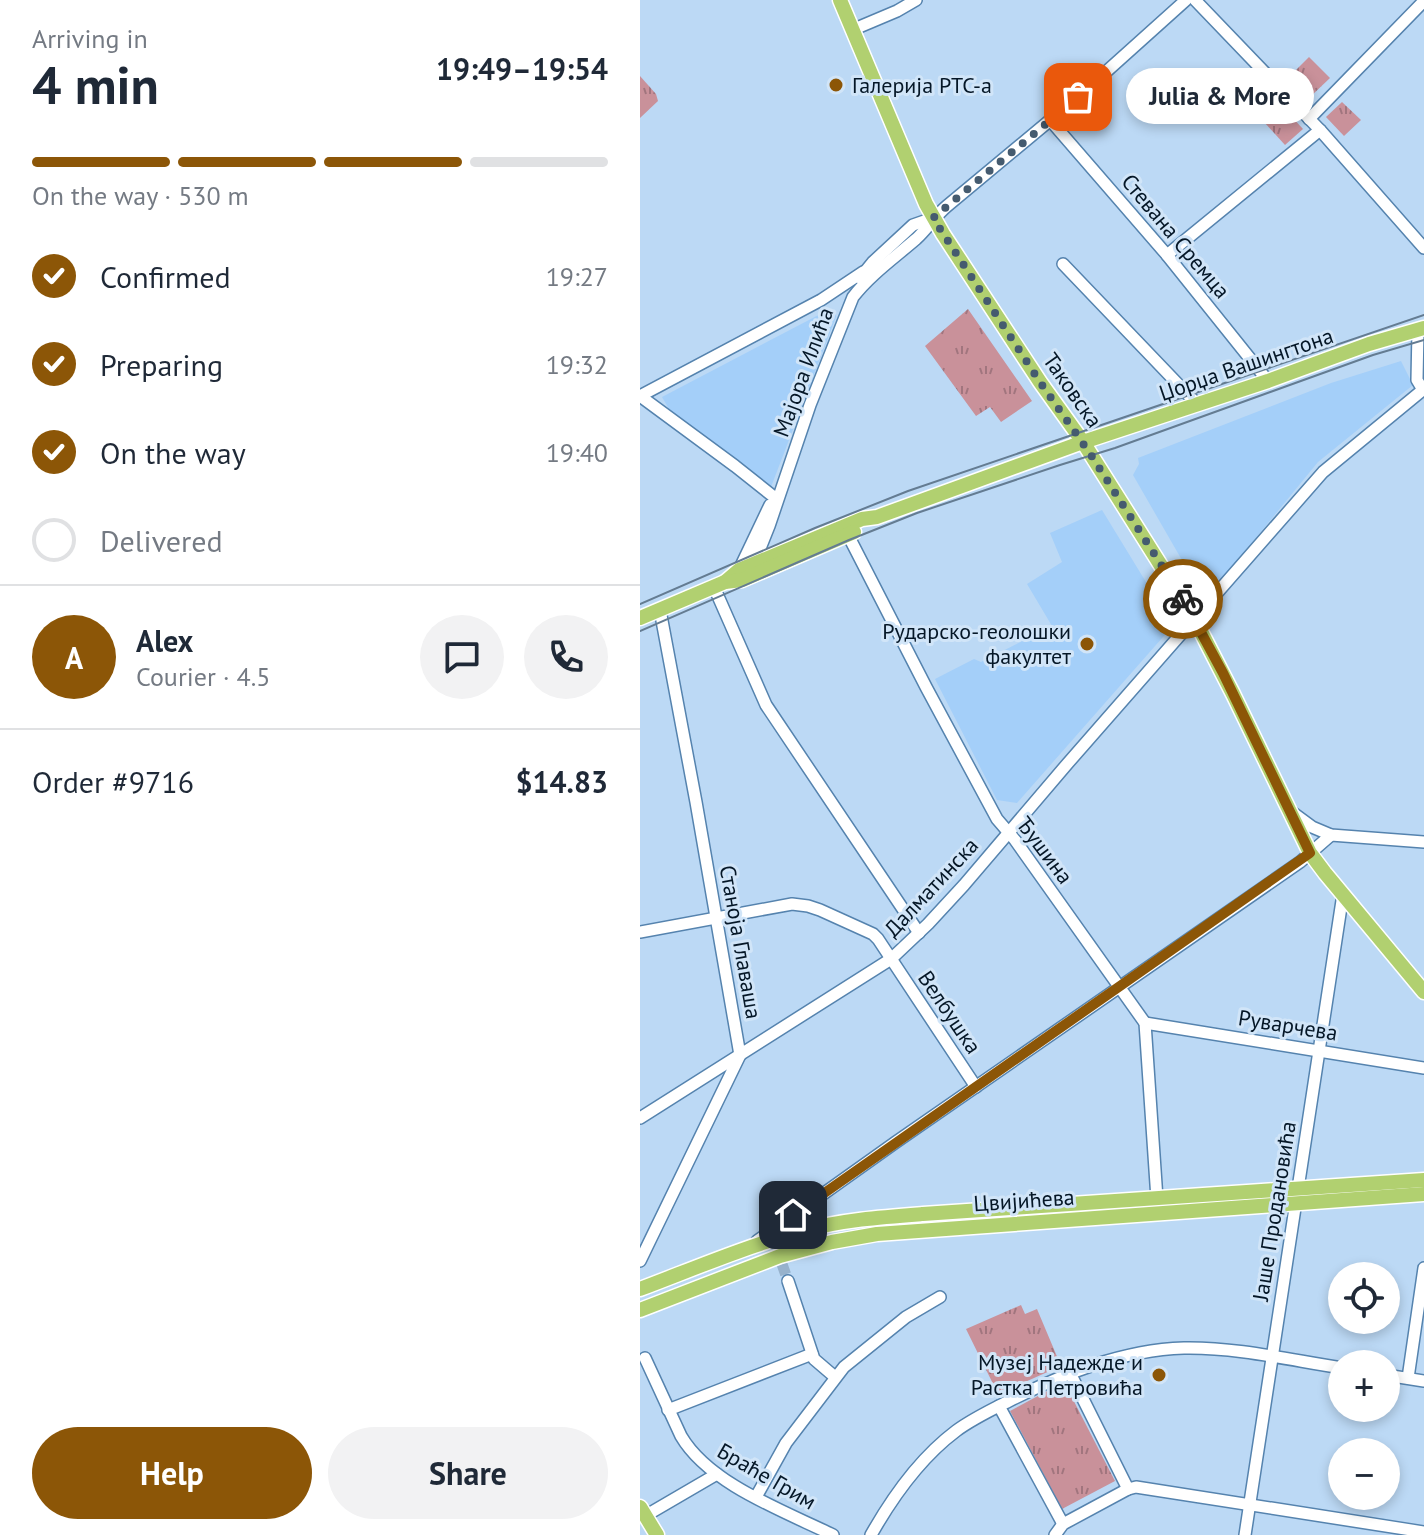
<!DOCTYPE html>
<meta charset="utf-8">
<style>
:root{--surface:#fff;--page:#f2f2f3;--text:#1f2937;--muted:#747a83;--line:#e0e1e3;--accent:#8c5607}
body{margin:0;font-family:"PT Sans",sans-serif;background:var(--page);color:var(--text);height:100vh;display:flex;flex-direction:column;font-size:30px;white-space:nowrap}
*{box-sizing:border-box;margin:0}
p{font-size:26px;color:var(--muted)}
.icon{flex:none;width:44px;height:44px;fill:none;stroke:currentColor;stroke-width:2;stroke-linecap:round;stroke-linejoin:round}
.map{position:relative;flex:1;overflow:hidden}
.details{display:flex;flex-direction:column;background:var(--surface);width:640px}
.details>*{flex:none}
.tools{position:absolute;left:688px;top:1262px;display:grid;gap:16px}
.tools a{display:grid;place-items:center;width:72px;height:72px;border-radius:50%;background:var(--surface);box-shadow:0 4px 12px #0003;font-size:40px}
.pin{position:absolute;display:grid;place-items:center;width:68px;height:68px;color:#fff;margin:-34px;border-radius:16px;box-shadow:0 4px 12px #0006}
.courier{position:absolute;display:grid;place-items:center;width:80px;height:80px;margin:-40px;border:6px solid #8c5607;border-radius:50%;background:#fff;color:#222;box-shadow:0 2px 10px #0007}
.bubble{position:absolute;height:56px;border-radius:28px;background:var(--surface);box-shadow:0 4px 12px #0003;font-size:26px;font-weight:700;line-height:56px;text-align:center}
.overview em{font-style:normal;font-weight:700}
.overview div{display:flex;flex-direction:column-reverse}
.overview{display:flex;align-items:center;justify-content:space-between;height:136px;padding:0 32px}
h1{font-size:52px;font-weight:700;line-height:60px}
.bar{display:grid;grid-template-columns:repeat(4,1fr);gap:12px 8px;align-content:center;height:96px;padding:0 32px}
.bar i{height:10px;border-radius:6px;background:var(--line)}
.bar .on{background:var(--accent)}
.bar p{grid-column:span 4}
.line{display:flex;align-items:center;gap:20px;padding:0 32px;border-top:2px solid var(--line)}
.line div{flex:1}
.round{display:grid;place-items:center;flex:none;width:84px;height:84px;border-radius:42px;background:var(--page)}
ol{padding:0 32px;list-style:none}
li{display:flex;align-items:center;gap:24px;height:88px}
li p{margin-inline-start:auto}
li .icon{padding:8px;border-radius:50%;background:var(--accent);color:#fff;stroke-width:4}
li:last-child{color:var(--muted)}
li i{width:44px;height:44px;border:4px solid var(--line);border-radius:50%}
.cta{display:flex;gap:16px;margin-top:auto;padding:16px 32px}
.cta a{flex:1;height:92px;border-radius:48px;background:var(--accent);color:#fff;font-size:32px;font-weight:700;line-height:92px;text-align:center}
.cta a+a{background:var(--page);color:var(--text)}
main{display:flex;flex:1;min-height:0}
.map>svg:first-child{display:block}
.built{fill:#a4cff9}
.park{fill:url(#park-tufts)}
.lines{fill:none;stroke-linecap:round;stroke-linejoin:round}
.minor-tunnel{stroke:#97b2cc;stroke-width:11;stroke-dasharray:11 5.5;stroke-linecap:butt}
.minor-casing{stroke:#5583ae;stroke-width:14}
.major-casing{stroke:#fff;stroke-width:17}
.minor{stroke:#fff;stroke-width:11}
.major{stroke:#b1d070;stroke-width:14}
.tram{stroke:#647c92;stroke-width:2}
.done{stroke:#455b6f;stroke-width:8;stroke-dasharray:0 14.4}
.route{stroke:#8c5607;stroke-width:10}
.poi-dot{fill:#8c5607;stroke:#d1e5f8;stroke-width:3}
.labels{text-anchor:middle;dominant-baseline:central;stroke-width:6;stroke-linejoin:round;paint-order:stroke}
.poi-label{font-size:22px;fill:#051727;stroke:#d1e5f8;text-anchor:end}
.street-label{font-size:22px;fill:#051727;stroke:#d1e5f8}
</style>
<main>
<section class="details">
<div class="overview"><div><h1>4 min</h1><p>Arriving in</p></div><em>19:49–19:54</em></div>
<div class="bar"><i class="on"></i><i class="on"></i><i class="on"></i><i></i><p>On the way · 530 m</p></div>
<ol>
<li><svg class="icon" aria-label="check" viewBox="0 0 24 24"><path d="M5 12l5 5 9-10"/></svg>Confirmed<p>19:27</p></li>
<li><svg class="icon" aria-label="check" viewBox="0 0 24 24"><path d="M5 12l5 5 9-10"/></svg>Preparing<p>19:32</p></li>
<li><svg class="icon" aria-label="check" viewBox="0 0 24 24"><path d="M5 12l5 5 9-10"/></svg>On the way<p>19:40</p></li>
<li><i></i>Delivered</li>
</ol>
<div class="line" style="height:144px"><b class="round" style="background:var(--accent);color:#fff">A</b><div><b>Alex</b><p>Courier · 4.5</p></div><a class="round"><svg class="icon" aria-label="chat" viewBox="0 0 24 24"><path d="M4 5h16v11H9l-5 4z"/></svg></a><a class="round"><svg class="icon" aria-label="phone" viewBox="0 0 24 24"><path d="M5 4h4l2 5-3 2q2 4 5 5l2-3 5 2v4C11 20 4 13 5 4z"/></svg></a></div>
<div class="line" style="height:104px"><div>Order #9716</div><b>$14.83</b></div>
<div class="cta"><a>Help</a><a>Share</a></div>
</section>
<div class="map">
<svg width="784" height="1535" viewBox="0 0 784 1535">
<defs>
<pattern id="park-tufts" width="24" height="20" patternUnits="userSpaceOnUse" patternTransform="scale(2)"><rect width="24" height="20" fill="#c9919a"/><path d="M3 7l-1-3M5 7V3M7 7l1-3M15 17l-1-3M17 17v-4M19 17l1-3" fill="none" stroke="#a1757e"/></pattern>
</defs>
<rect width="100%" height="100%" fill="#bcd9f5"/>
<g class="built">
<polygon points="190,309 196,312 196,317 131,487 29,409 22,397"/>
<polygon points="761,361 773,385 678,462 579,583 558,588 493,475 499,464 498,458 691,383"/>
<polygon points="462,510 531,623 530,629 377,803 357,800 295,679 334,659 341,662 412,626 387,584 422,562 410,533"/>
</g>
<g class="park">
<polygon points="669,57 690,78 669,98 649,77"/>
<polygon points="0,76 16,94 18,101 0,118"/>
<polygon points="631,94 663,129 645,145 614,111"/>
<polygon points="702,102 721,120 704,136 686,117"/>
<polygon points="328,309 392,401 361,422 350,407 336,416 285,346"/>
<polygon points="381,1305 385,1314 397,1309 421,1366 358,1394 326,1329"/>
<polygon points="424,1382 475,1481 422,1509 370,1411"/>
</g>
<g class="lines">
<polyline class="minor-tunnel" points="142,1264 148,1281"/>
<defs>
<g id="minor">
<polyline points="555,0 680,130 784,248"/>
<polyline points="212,30 257,11 276,0"/>
<polyline points="669,119 782,3"/>
<polyline points="410,120 527,255 628,381"/>
<polyline points="527,255 680,130"/>
<polyline points="423,264 557,404"/>
<polyline points="220,278 233,262 273,225 293,218"/>
<polyline points="778,330 777,380 783,390"/>
<polyline points="0,396 181,300 223,272"/>
<polyline points="0,396 95,466 134,497"/>
<polyline points="208,535 286,687 357,819 375,840 505,1023 517,1199"/>
<path d="M113 566 129 526 170 405 213 297C230 275 254 258 276 239 287 229 295 216 307 206L438 97 546 0"/>
<polyline points="99,570 130,505"/>
<polyline points="74,587 126,705 279,933"/>
<polyline points="653,813 672,827 691,835 784,842"/>
<polyline points="0,932 152,904 168,906 180,910 233,934 238,939 336,1087"/>
<polyline points="505,1023 784,1068"/>
<polyline points="0,1118 251,959 288,924 324,885 428,763 683,472 784,389"/>
<polyline points="117,1241 256,1142 660,862 691,835"/>
<polyline points="0,1261 100,1055 56,802 20,610"/>
<polyline points="148,1281 174,1359 195,1377"/>
<path d="M5 1358 41 1436C69 1484 144 1511 193 1535"/>
<polyline points="430,1373 488,1489"/>
<polyline points="746,1375 784,1381"/>
<polyline points="768,1378 784,1268"/>
<polyline points="359,1406 423,1524"/>
<polyline points="28,1410 172,1354"/>
<polyline points="116,1497 146,1443 204,1367 266,1317 300,1297"/>
<polyline points="5,1516 77,1474"/>
<path d="M231 1535C253 1496 280 1458 316 1431 332 1419 351 1410 369 1401 423 1374 482 1350 544 1348 596 1347 650 1360 702 1368"/>
<polyline points="415,1535 423,1524 488,1489 496,1487 784,1532"/>
<polyline points="605,1535 703,894"/>
</g>
<g id="major">
<polyline points="200,0 286,204 303,234 400,382 443,442 554,618 593,694 670,853 685,873 784,992"/>
<polyline points="85,582 99,570 222,519 237,517 443,442 628,381 729,344 784,328"/>
<polyline points="0,618 85,582 102,580 214,532"/>
<path d="M0 1289C53 1269 107 1246 162 1231 201 1220 243 1217 283 1214L784 1180"/>
<polyline points="0,1310 140,1256 192,1242 237,1234 784,1194"/>
<polyline points="0,1507 17,1535"/>
</g>
</defs>
<use href="#minor" class="minor-casing"/>
<use href="#major" class="major-casing"/>
<use href="#minor" class="minor"/>
<use href="#major" class="major"/>
<g class="tram">
<polyline points="0,604 175,528 268,491 784,315"/>
<polyline points="0,631 209,540 277,513 420,465 475,448 733,355 784,340"/>
</g>
</g>
<g class="lines">
<polyline class="done" points="438,97 293,218 400,382 451,455 543,599"/>
<polyline class="route" points="153,1215 670,853 583,673 543,599"/>
</g>
<g class="poi-dot">
<circle cx="196" cy="85" r="8"/>
<circle cx="447" cy="644" r="8"/>
<circle cx="519" cy="1375" r="8"/>
</g>
<g class="labels">
<g class="poi-label">
<text x="212" y="85" text-anchor="start">Галерија РТС-а</text>
<text x="431" y="631">Рударско-геолошки<tspan x="431" dy="25">факултет</tspan></text>
<text x="503" y="1362">Музеј Надежде и<tspan x="503" dy="25">Растка Петровића</tspan></text>
</g>
<g class="street-label">
<text transform="translate(536 236) rotate(50)">Стевана Сремца</text>
<text transform="translate(606 364) rotate(-19)">Џорџа Вашингтона</text>
<text transform="translate(163 372) rotate(-70)">Мајора Илића</text>
<text transform="translate(433 390) rotate(55)">Таковска</text>
<text transform="translate(405 850) rotate(53)">Ђушина</text>
<text transform="translate(291 887) rotate(-47)">Далматинска</text>
<text transform="translate(101 942) rotate(80)">Станоја Главаша</text>
<text transform="translate(310 1012) rotate(56)">Велбушка</text>
<text transform="translate(648 1025) rotate(9)">Руварчева</text>
<text transform="translate(384 1200) rotate(-4)">Цвијићева</text>
<text transform="translate(634 1211) rotate(-81)">Јаше Продановића</text>
<text transform="translate(127 1476) rotate(30)">Браће Грим</text>
</g>
</g>
</svg>
<div class="tools">
<a><svg class="icon" aria-label="locate" viewBox="0 0 24 24"><circle cx="12" cy="12" r="6"/><path d="M12 2v4M12 18v4M2 12h4M18 12h4"/></svg></a>
<a>+</a>
<a>−</a>
</div>
<div class="pin" style="left:438px;top:97px;background:#ea580c"><svg class="icon" aria-label="bag" viewBox="0 0 24 24"><path d="M5 8h14l-1 12H6zM9 8a3 3 0 0 1 6 0"/></svg></div>
<div class="pin" style="left:153px;top:1215px;background:#1f2937"><svg class="icon" aria-label="home" viewBox="0 0 24 24"><path d="M3 11l9-7 9 7M6 9v11h12V9"/></svg></div>
<div class="courier" style="left:543px;top:599px"><svg class="icon" aria-label="bike" viewBox="0 0 24 24"><circle cx="6" cy="16" r="4"/><circle cx="18" cy="16" r="4"/><path d="M6 16l4-8h5l3 8M10 8l3 8H6M13 5h3"/></svg></div>
<div class="bubble" style="left:486px;top:68px;width:188px">Julia &amp; More</div>
</div>
</main>
